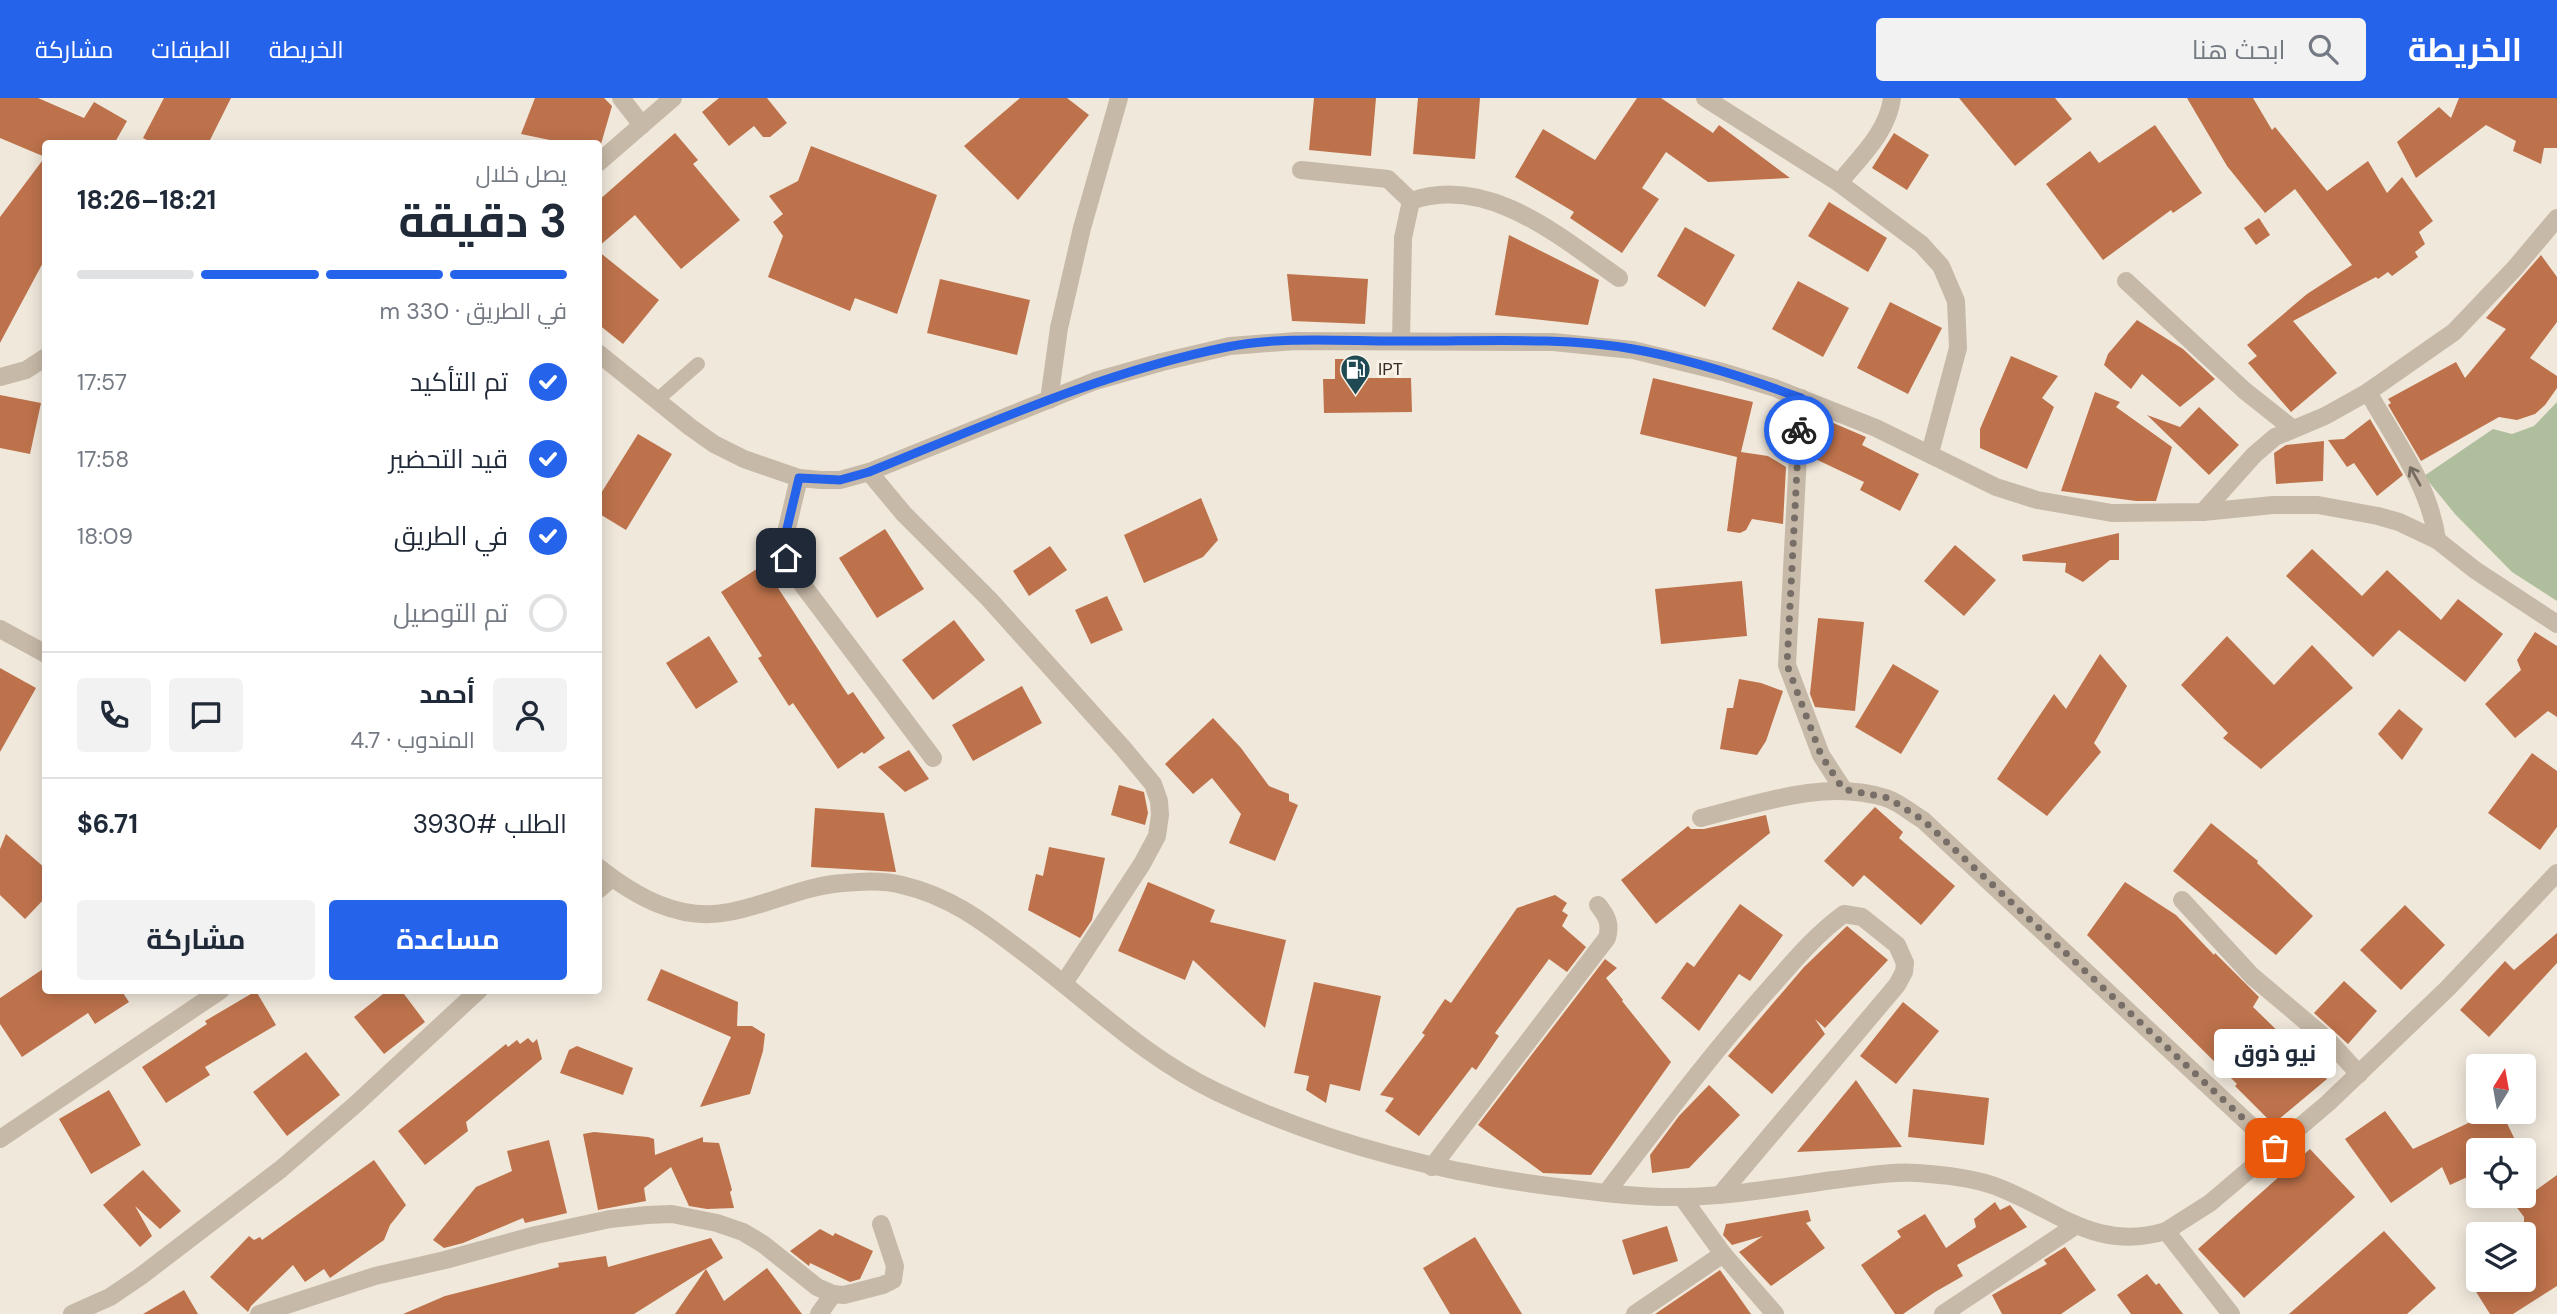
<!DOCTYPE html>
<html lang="ar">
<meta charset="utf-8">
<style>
:root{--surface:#fff;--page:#f2f2f3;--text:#1f2937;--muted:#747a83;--line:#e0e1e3;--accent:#2563eb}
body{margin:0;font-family:"DM Sans",Cairo,sans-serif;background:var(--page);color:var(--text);direction:rtl;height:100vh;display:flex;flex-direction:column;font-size:26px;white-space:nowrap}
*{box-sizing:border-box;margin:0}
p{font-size:23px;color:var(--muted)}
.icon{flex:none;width:38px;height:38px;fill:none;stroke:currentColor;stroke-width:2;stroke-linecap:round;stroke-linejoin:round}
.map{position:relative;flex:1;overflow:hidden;direction:ltr}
.drawer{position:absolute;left:42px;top:42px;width:560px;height:854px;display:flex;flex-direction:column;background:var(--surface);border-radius:7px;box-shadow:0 4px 18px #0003;direction:rtl}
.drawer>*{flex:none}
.needle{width:46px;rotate:11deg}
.fabs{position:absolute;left:2466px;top:956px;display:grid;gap:14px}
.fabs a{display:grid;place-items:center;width:70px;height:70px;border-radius:7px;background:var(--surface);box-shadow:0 4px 18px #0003;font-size:35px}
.pin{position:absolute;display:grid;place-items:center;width:60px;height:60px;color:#fff;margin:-30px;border-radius:14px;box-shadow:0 4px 10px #0006}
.courier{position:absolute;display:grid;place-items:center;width:70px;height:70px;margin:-35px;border:5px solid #2563eb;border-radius:50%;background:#fff;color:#222;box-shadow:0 2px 9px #0007}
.bubble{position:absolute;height:49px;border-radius:7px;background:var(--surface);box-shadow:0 4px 18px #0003;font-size:23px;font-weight:700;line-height:49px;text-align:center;direction:rtl}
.head em{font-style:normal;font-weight:700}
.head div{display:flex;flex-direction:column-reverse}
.head{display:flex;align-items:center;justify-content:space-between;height:119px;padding:0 35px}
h1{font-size:46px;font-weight:700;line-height:52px}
.bar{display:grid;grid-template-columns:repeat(4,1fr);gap:10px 7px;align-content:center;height:84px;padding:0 35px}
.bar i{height:9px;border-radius:5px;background:var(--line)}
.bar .on{background:var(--accent)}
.bar p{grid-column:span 4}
.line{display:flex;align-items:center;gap:18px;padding:0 35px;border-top:2px solid var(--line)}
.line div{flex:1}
.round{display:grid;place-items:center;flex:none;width:74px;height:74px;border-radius:7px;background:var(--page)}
ol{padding:0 35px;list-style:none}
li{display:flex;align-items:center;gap:21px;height:77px}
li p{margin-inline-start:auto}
li .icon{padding:7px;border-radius:50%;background:var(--accent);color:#fff;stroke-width:4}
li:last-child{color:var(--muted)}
li i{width:38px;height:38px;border:4px solid var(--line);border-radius:50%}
.button{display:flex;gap:14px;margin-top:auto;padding:14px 35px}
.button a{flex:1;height:80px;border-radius:7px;background:var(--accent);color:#fff;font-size:28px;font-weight:700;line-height:80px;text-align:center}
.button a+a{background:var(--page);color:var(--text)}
header{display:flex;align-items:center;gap:42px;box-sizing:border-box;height:98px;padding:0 35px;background:var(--accent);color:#fff}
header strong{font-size:33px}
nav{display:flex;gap:38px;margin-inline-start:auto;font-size:24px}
.search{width:490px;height:63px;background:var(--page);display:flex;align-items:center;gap:18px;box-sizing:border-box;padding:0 24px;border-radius:7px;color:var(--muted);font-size:26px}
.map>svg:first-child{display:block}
.green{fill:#afbe9c}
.building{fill:#bd724b}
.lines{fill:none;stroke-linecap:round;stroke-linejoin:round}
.service{stroke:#c7b9a8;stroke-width:14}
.minor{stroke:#c7b9a8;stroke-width:18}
.tertiary{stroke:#c7b9a8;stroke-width:18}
.oneway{stroke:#766c62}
.done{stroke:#766e67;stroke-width:7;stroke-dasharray:0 12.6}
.route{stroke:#2563eb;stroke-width:9}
.labels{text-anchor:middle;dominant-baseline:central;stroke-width:6;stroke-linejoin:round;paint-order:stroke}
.poi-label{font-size:18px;fill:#342d28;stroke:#f8f2e7;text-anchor:start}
</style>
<header>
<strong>الخريطة</strong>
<div class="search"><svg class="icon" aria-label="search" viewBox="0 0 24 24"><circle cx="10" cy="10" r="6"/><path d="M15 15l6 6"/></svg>ابحث هنا</div>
<nav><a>الخريطة</a><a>الطبقات</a><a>مشاركة</a></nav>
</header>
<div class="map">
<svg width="2557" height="1216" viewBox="0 0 2557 1216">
<rect width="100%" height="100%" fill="#f0e8db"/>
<polygon class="green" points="2557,304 2557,503 2512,474 2455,416 2424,378 2493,331 2512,336 2534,328"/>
<g class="building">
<polygon points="0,0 38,0 84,20 94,4 127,23 114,46 46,46 46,159 0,245 0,119 45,59 0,40"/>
<polygon points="164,0 231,0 208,46 154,46 143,40"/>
<polygon points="535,0 604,0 612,8 601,46 569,46 521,36"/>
<polygon points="719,0 767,0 787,25 770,39 763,39 754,28 729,48 702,14"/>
<polygon points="1020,0 1067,0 1089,17 1018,102 964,48"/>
<polygon points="1314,0 1376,0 1371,58 1309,52"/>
<polygon points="1418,0 1480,0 1475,61 1413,56"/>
<polygon points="1637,0 1661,0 1713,35 1719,27 1790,80 1708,84 1666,54 1642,90 1659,101 1622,155 1570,120 1574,114 1515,79 1543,31 1595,62"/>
<polygon points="1959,0 2055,0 2072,21 2015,68"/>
<polygon points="2187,0 2253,0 2272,32 2275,29 2327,93 2368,63 2387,95 2402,79 2433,123 2419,134 2425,146 2415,154 2418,159 2392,178 2388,174 2378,181 2376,179 2293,223 2337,275 2291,314 2248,265 2257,258 2247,247 2307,196 2352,167 2295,91 2265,115 2227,68"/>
<polygon points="2459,0 2557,0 2557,50 2544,50 2541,66 2513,53 2516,43 2486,27 2416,80 2397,44 2439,9 2451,20"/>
<polygon points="2155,27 2202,95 2173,115 2171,112 2103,162 2046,86 2090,53 2099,65"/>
<polygon points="675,35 698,62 693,66 740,122 681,171 635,117 598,149 598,103"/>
<polygon points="1894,35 1929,57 1907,92 1872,70"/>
<polygon points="811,48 937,97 897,216 855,200 850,213 768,179 783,138 773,124 783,116 769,98 798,83"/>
<polygon points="1829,104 1887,140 1868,174 1808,138"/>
<polygon points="2259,120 2270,137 2256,147 2244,130"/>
<polygon points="1685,129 1735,157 1705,209 1657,178"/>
<polygon points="1509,137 1599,182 1588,227 1495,217"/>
<polygon points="598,153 659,202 623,246 598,226"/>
<polygon points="2541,157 2557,179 2557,224 2530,260 2557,278 2557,290 2545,307 2535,316 2517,322 2499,319 2421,363 2388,307 2391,305 2388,301 2456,264 2465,280 2506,231 2486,220"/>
<polygon points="1287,176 1368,181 1365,226 1292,223"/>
<polygon points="940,181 1030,202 1017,257 927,235"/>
<polygon points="1798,183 1849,210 1823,259 1772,231"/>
<polygon points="1890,204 1942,230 1908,296 1857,270"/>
<polygon points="2137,222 2183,251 2215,281 2180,309 2142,276 2131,291 2104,267 2108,256"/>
<polygon points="2011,258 2058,278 2042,300 2054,309 2027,371 1980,350 1980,331"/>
<polygon points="1335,261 1365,261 1366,280 1411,280 1412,314 1324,315 1323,281 1335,281"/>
<polygon points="1653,280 1753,304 1741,354 1768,358 1786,369 1783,426 1752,421 1746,432 1740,435 1727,433 1737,359 1640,336"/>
<polygon points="2095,294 2120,304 2116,309 2172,349 2156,403 2136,403 2061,393"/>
<polygon points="0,297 41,305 30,356 0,350"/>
<polygon points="2199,309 2239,347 2209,377 2147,317 2180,329"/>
<polygon points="1824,321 1866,339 1862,347 1919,376 1900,413 1860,392 1864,384 1809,358 1810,350"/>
<polygon points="2370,321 2403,377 2377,398 2354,365 2347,369 2328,342 2344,341"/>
<polygon points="638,336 672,356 626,432 598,415 598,400"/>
<polygon points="2324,343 2323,383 2276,386 2274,355 2286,347"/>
<polygon points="1201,400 1218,442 1203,459 1144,485 1124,437"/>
<polygon points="885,431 924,491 877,520 839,460"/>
<polygon points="2119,435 2119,462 2110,462 2083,484 2065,474 2066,465 2023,463 2022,457"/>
<polygon points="1955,447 1996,482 1964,518 1924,483"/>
<polygon points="1050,448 1067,472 1029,498 1013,473"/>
<polygon points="2312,451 2362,498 2387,472 2441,522 2458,501 2503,536 2465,584 2399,532 2373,559 2286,478"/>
<polygon points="763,467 848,597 853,594 885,640 864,656 862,654 838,671 793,605 789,608 758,560 762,558 721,494"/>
<polygon points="1742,483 1747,538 1661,546 1655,491"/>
<polygon points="1107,498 1123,532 1091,546 1075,512"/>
<polygon points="1818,520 1864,524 1855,613 1815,609 1810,596"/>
<polygon points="954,522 985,562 933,602 902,562"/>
<polygon points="2535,534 2557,548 2557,619 2548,613 2515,640 2485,606 2521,572 2517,562"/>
<polygon points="709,538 738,584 696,611 666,565"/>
<polygon points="2227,538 2274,587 2312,547 2353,590 2261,671 2223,640 2228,635 2181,587"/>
<polygon points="2100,556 2127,588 2094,645 2101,654 2047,718 1997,681 2054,596 2066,611"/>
<polygon points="1893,566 1939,593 1901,656 1855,629"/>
<polygon points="0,570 36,590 0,654"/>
<polygon points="1739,581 1761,585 1783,593 1766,643 1757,657 1720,651 1727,610 1733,610"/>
<polygon points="1022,588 1042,625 973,663 952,627"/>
<polygon points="2399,611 2423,631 2402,662 2378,636"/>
<polygon points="1213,620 1241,650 1269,688 1289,696 1289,703 1298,707 1275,763 1229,745 1241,716 1212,680 1193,696 1165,666"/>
<polygon points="909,652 929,681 905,694 878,669"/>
<polygon points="2532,655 2557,673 2557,729 2540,752 2488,715"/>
<polygon points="1119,687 1144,694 1148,715 1145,727 1111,717"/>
<polygon points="1875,709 1903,734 1899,740 1955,788 1921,827 1864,777 1853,789 1824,763"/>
<polygon points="815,710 884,715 896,774 811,769"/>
<polygon points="1766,717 1770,735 1656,826 1621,782 1688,728 1691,731 1704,731"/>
<polygon points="2211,725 2258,763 2257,765 2313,818 2276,857 2173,773"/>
<polygon points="6,736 46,771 46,799 25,821 0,797 0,751"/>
<polygon points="1049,749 1105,760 1092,822 1080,840 1028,812 1036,776 1043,778"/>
<polygon points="1148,784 1215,812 1210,824 1286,842 1265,930 1193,862 1185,882 1118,853"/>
<polygon points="2125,784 2176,817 2214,857 2215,855 2259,899 2253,909 2327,981 2273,1026 2235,988 2237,986 2087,837"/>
<polygon points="1555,797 1567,805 1562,813 1568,817 1562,828 1586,849 1567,874 1549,861 1495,935 1499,938 1476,972 1472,969 1419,1038 1385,1013 1394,1000 1380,997 1425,937 1422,935 1445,901 1451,905 1517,810"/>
<polygon points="1740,806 1783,837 1750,883 1739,876 1699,933 1661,900 1687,864 1694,869"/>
<polygon points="2405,807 2445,847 2401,892 2360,852"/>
<polygon points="1847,828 1888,862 1825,930 1815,921 1825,936 1772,996 1728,958 1804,869"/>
<polygon points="2557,835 2557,865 2489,939 2460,912 2505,863 2514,872"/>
<polygon points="1605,861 1617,870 1606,880 1623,902 1622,903 1671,964 1591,1077 1543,1075 1478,1027"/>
<polygon points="46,869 46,892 121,892 129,904 95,926 88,915 22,959 0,926 0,900"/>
<polygon points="661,871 738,904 737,928 752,928 765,936 763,953 750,996 700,1009 731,939 647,902"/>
<polygon points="2344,883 2377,913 2348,946 2314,915"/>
<polygon points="1314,884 1381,898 1360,993 1330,986 1326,1005 1306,992 1309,978 1294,975"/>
<polygon points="388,892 401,892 425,924 384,956 354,919"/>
<polygon points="256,893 276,927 205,969 210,977 166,1005 142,969 207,926 205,923"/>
<polygon points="1903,904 1939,933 1896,986 1860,958"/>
<polygon points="528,940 533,945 537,941 542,961 466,1024 468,1033 425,1067 398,1033 506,946 508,949 517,942 520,946"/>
<polygon points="577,948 633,970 623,997 560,975 569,952"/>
<polygon points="306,954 340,997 287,1038 253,994"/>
<polygon points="1856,982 1902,1049 1797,1054"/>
<polygon points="1709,987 1740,1017 1689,1070 1652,1075 1650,1057 1679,1018"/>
<polygon points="1913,991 1989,1000 1984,1047 1908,1039"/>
<polygon points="109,992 141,1047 91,1076 59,1021"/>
<polygon points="2385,1013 2413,1051 2494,1013 2501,1013 2520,1052 2478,1052 2478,1074 2450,1087 2442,1069 2391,1105 2345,1041"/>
<polygon points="594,1034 648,1039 654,1041 655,1057 703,1039 703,1044 719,1045 732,1092 730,1094 734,1110 707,1111 689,1108 671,1069 644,1090 646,1103 598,1112 583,1036"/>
<polygon points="549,1042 567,1115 525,1125 523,1120 463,1145 444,1150 433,1142 476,1089 512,1073 507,1053"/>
<polygon points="2310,1051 2355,1099 2244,1200 2198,1151"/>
<polygon points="374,1062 406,1107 390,1127 384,1142 330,1180 324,1171 305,1184 293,1167 251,1208 248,1214 210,1179 249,1138 254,1142 260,1139 262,1142"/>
<polygon points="143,1072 181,1113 160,1131 135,1108 152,1138 140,1149 103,1107"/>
<polygon points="2557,1077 2557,1188 2513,1216 2490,1216 2468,1181 2524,1181 2524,1119 2515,1107"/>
<polygon points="1995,1104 2000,1112 2010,1107 2027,1129 1957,1167 1963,1178 1935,1194 1903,1216 1895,1216 1861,1167 1901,1139 1897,1133 1925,1116 1946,1150 1976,1129 1974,1121"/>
<polygon points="1808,1112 1811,1123 1806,1125 1825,1150 1771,1188 1739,1154 1763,1138 1732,1147 1723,1137 1726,1126"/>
<polygon points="1667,1128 1678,1163 1633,1177 1622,1142"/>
<polygon points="820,1131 833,1138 835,1135 873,1153 860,1181 850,1184 810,1165 809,1168 790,1153"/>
<polygon points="2384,1133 2436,1190 2407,1216 2289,1216"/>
<polygon points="1475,1139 1522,1216 1450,1216 1423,1170"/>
<polygon points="711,1140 723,1160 634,1216 403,1216 445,1198 559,1169 558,1165 606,1158 608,1169"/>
<polygon points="2065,1149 2096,1192 2061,1216 2002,1216 1992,1197 2047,1166 2044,1162"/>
<polygon points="767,1170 802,1216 675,1216 706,1171 724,1203"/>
<polygon points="1720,1172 1751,1216 1655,1216"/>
<polygon points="2147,1176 2156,1187 2159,1185 2183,1216 2131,1216 2117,1197"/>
<polygon points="184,1192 198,1216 143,1216"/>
</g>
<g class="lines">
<polyline class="service" points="657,302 698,266"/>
<g class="minor">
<polyline points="621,0 642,27"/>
<polyline points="598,65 673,0"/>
<polyline points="1301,72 1388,81 1411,103"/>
<path d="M1839 85C1859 60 1888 34 1892 0"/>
<polyline points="2126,183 2245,293 2293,331"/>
<path d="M1401 243 1403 140 1411 103C1488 76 1560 139 1619 180"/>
<polyline points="1801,300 1787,567 1821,657 1843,691"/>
<polyline points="1049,302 1059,230 1082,130 1119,0"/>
<polyline points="869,374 904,416 989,501 1123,650 1153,686 1159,703 1160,717 1157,738 1142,766 1064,885"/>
<polyline points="799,380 784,443 786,460 799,482 933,660"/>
<path d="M1701 720C1761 705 1825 681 1886 700 1899 704 1911 715 1923 722L2275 1050"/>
<polyline points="598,792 612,780"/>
<polyline points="2182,802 2252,878 2328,942 2359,976"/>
<polyline points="0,1041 221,892"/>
<path d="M1432 1069 1607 840C1611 826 1607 818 1598 807"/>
<path d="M1606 1095C1659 1026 1711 956 1769 891 1792 865 1816 836 1844 816L1862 819 1897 847 1905 865 1904 874 1897 887 1720 1097"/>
<polyline points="1682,1099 1723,1156 1775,1216"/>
<polyline points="2166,1133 2210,1105 2328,1005 2448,890 2557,775"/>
<polyline points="72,1216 110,1199 141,1178 281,1071 356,1006 479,892"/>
<polyline points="259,1216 375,1178 445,1162 536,1137 610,1121 647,1117 672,1116 717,1125 743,1134 763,1146 817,1189 833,1196 844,1197 883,1187 893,1182 895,1168 881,1126"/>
<polyline points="819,1216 833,1196"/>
<polyline points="1635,1216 1723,1156"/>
<polyline points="1943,1216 2075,1128"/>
</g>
<g class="tertiary">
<polyline points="1705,0 1839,85 1921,146 1941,168 1956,203 1958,250 1930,355"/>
<polyline points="598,255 690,329 714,346 744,361 799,380 821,382 840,382 869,374 1095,283 1162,264 1230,248 1296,243 1553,244 1633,252 1723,274 1775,290 1876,330 1996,389 2037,402 2112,415 2203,414 2273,407 2318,407 2378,418 2399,424 2437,442 2475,472 2557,526"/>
<polyline points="0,279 26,272 46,259"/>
<path d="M2368 294C2394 341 2430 388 2437 442"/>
<polyline points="2203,414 2254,357 2275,339 2325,318 2368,294 2454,234 2515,170 2557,120"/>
<polyline points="0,531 46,556"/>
<path d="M598 769C636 799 680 824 729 814 768 807 803 788 843 785 862 783 884 782 902 787 949 798 981 822 1019 851 1084 899 1143 959 1217 994 1326 1046 1445 1076 1565 1090 1604 1095 1643 1100 1682 1099 1733 1098 1783 1089 1833 1082 1861 1079 1889 1073 1917 1075 1942 1077 1968 1079 1992 1087 2055 1109 2093 1155 2166 1133L2231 1216"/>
</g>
</g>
<defs><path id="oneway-shaft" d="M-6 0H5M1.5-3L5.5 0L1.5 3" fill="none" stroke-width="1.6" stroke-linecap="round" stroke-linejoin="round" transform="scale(1.75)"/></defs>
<use class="oneway" href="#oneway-shaft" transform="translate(2415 378) rotate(-119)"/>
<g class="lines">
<polyline class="done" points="1799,332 1787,567 1821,657 1843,691 1888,700 1923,722 2275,1050"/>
<path class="route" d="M786 460 784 443 799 380 840 382 869 374C986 327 1102 274 1227 249 1282 238 1341 243 1396 243 1474 244 1556 238 1633 251 1690 261 1747 280 1801 300L1799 332"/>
</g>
<defs>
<symbol id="fuel-pin" viewBox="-11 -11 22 30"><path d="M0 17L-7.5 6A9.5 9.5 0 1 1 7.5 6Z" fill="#204a53" stroke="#f8f2e7"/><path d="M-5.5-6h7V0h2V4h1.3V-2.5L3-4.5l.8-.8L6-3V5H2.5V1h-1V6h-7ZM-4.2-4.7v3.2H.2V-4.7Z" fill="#fff"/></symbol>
</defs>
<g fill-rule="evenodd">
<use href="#fuel-pin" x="1338" y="254" width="35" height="47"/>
</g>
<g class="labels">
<g class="poi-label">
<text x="1378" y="271">IPT</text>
</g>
</g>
</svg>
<div class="fabs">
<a><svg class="needle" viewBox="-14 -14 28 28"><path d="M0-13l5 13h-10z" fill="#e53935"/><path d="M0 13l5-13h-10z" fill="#747a83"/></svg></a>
<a><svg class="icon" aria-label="locate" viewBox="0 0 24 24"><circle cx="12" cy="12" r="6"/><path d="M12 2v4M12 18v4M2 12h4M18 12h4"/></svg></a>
<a><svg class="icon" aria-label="layers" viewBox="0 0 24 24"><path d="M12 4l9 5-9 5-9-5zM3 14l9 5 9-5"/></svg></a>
</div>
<div class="pin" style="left:2275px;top:1050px;background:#ea580c"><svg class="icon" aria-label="bag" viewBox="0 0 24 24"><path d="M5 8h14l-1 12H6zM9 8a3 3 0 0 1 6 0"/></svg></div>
<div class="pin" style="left:786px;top:460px;background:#1f2937"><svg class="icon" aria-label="home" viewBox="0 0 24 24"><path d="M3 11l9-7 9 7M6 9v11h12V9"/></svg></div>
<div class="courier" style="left:1799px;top:332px"><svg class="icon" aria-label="bike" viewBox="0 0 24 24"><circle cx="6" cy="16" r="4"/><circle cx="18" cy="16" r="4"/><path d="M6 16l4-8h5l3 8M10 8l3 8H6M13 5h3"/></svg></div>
<div class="bubble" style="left:2214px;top:931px;width:122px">نيو ذوق</div>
<section class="drawer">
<div class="head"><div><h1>3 دقيقة</h1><p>يصل خلال</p></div><em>18:21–18:26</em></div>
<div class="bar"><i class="on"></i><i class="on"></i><i class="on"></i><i></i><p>في الطريق · 330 m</p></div>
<ol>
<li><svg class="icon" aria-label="check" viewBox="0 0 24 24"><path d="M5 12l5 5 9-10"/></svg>تم التأكيد<p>17:57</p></li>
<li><svg class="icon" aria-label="check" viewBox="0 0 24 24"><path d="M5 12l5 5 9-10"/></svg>قيد التحضير<p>17:58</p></li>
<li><svg class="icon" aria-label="check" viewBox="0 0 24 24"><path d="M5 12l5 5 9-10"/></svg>في الطريق<p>18:09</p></li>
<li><i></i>تم التوصيل</li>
</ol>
<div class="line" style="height:126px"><a class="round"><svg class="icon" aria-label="person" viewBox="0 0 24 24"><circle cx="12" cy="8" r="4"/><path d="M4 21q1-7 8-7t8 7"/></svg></a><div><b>أحمد</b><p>المندوب · 4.7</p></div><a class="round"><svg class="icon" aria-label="chat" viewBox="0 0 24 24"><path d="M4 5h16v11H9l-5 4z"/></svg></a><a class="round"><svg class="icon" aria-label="phone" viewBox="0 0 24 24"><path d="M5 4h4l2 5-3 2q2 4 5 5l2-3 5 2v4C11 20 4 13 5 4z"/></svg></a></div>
<div class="line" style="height:91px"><div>الطلب #3930</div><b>$6.71</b></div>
<div class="button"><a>مساعدة</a><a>مشاركة</a></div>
</section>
</div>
